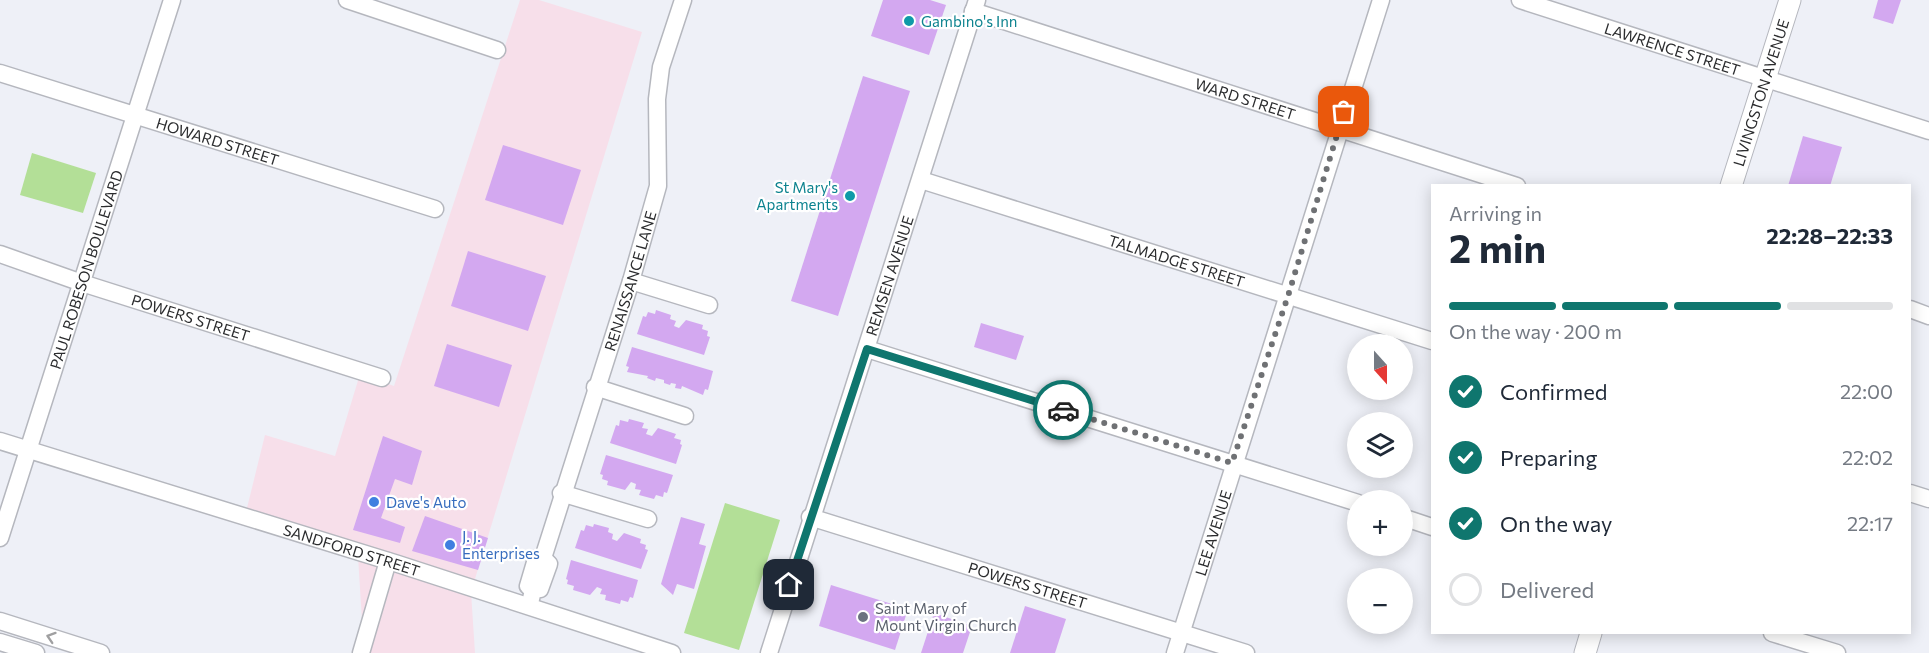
<!DOCTYPE html>
<meta charset="utf-8">
<style>
:root{--surface:#fff;--page:#f6f6f7;--text:#1f2937;--muted:#747a83;--line:#e0e1e3;--accent:#0f766e}
body{margin:0;font-family:Commissioner,sans-serif;background:var(--page);color:var(--text);height:100vh;display:flex;flex-direction:column;font-size:22px;white-space:nowrap}
*{box-sizing:border-box;margin:0}
p{font-size:20px;color:var(--muted)}
.icon{flex:none;width:33px;height:33px;fill:none;stroke:currentColor;stroke-width:2;stroke-linecap:round;stroke-linejoin:round}
.map{position:relative;flex:1;overflow:hidden}
.panel{position:absolute;left:1431px;top:184px;width:480px;height:450px;display:flex;flex-direction:column;background:var(--surface);border-radius:0px;box-shadow:0 3px 15px #0003}
.panel>*{flex:none}
.needle{width:39px;rotate:159deg}
.controls{position:absolute;left:1347px;top:334px;display:grid;gap:12px}
.controls a{display:grid;place-items:center;width:66px;height:66px;border-radius:50%;background:var(--surface);box-shadow:0 3px 15px #0003;font-size:30px}
.pin{position:absolute;display:grid;place-items:center;width:51px;height:51px;color:#fff;margin:-26px;border-radius:12px;box-shadow:0 3px 9px #0006}
.courier{position:absolute;display:grid;place-items:center;width:60px;height:60px;margin:-30px;border:4px solid #0f766e;border-radius:50%;background:#fff;color:#222;box-shadow:0 2px 8px #0007}
.overview em{font-style:normal;font-weight:700}
.overview div{display:flex;flex-direction:column-reverse}
.overview{display:flex;align-items:center;justify-content:space-between;height:102px;padding:0 18px}
h1{font-size:39px;font-weight:700;line-height:45px}
.bar{display:grid;grid-template-columns:repeat(4,1fr);gap:9px 6px;align-content:center;height:72px;padding:0 18px}
.bar i{height:8px;border-radius:4px;background:var(--line)}
.bar .active{background:var(--accent)}
.bar p{grid-column:span 4}
ol{padding:0 18px;list-style:none}
li{display:flex;align-items:center;gap:18px;height:66px}
li p{margin-inline-start:auto}
li .icon{padding:6px;border-radius:50%;background:var(--accent);color:#fff;stroke-width:4}
li:last-child{color:var(--muted)}
li i{width:33px;height:33px;border:3px solid var(--line);border-radius:50%}
.map>svg:first-child{display:block}
.industrial{fill:#f7dfea}
.green{fill:#b3df97}
.building{fill:#d3a8f0}
.lines{fill:none;stroke-linecap:round;stroke-linejoin:round}
.minor-casing{stroke:#b5b7be;stroke-width:19}
.major-casing{stroke:#b5b7be;stroke-width:23}
.minor{stroke:#fff;stroke-width:16}
.major{stroke:#fff;stroke-width:21}
.oneway{stroke:#a0a0a1}
.done{stroke:#6f7174;stroke-width:6;stroke-dasharray:0 10.8}
.route{stroke:#0f766e;stroke-width:8}
.culture-dot{fill:#0f9aa8;stroke:#fff;stroke-width:2}
.shop-dot{fill:#3f7fe0;stroke:#fff;stroke-width:2}
.worship-dot{fill:#6b7280;stroke:#fff;stroke-width:2}
.labels{text-anchor:middle;dominant-baseline:central;stroke-width:4.5;stroke-linejoin:round;paint-order:stroke}
.culture-label{font-size:15px;fill:#0d838f;stroke:#fff;text-anchor:start}
.street-label{font-size:15px;fill:#2b2c2e;stroke:#fff}
.shop-label{font-size:15px;fill:#366cbe;stroke:#fff;text-anchor:start}
.worship-label{font-size:15px;fill:#5b616d;stroke:#fff;text-anchor:start}
</style>
<div class="map">
<svg width="1929" height="653" viewBox="0 0 1929 653">
<rect width="100%" height="100%" fill="#eef0f7"/>
<polygon class="industrial" points="520,0 539,0 642,32 471,592 475,653 364,653 358,556 244,520 265,435 335,456 360,374 394,386"/>
<g class="green">
<polygon points="32,153 96,173 83,213 20,195"/>
<polygon points="725,503 780,520 739,650 684,633"/>
</g>
<g class="building">
<polygon points="883,0 930,0 946,5 929,55 871,36"/>
<polygon points="1878,0 1901,0 1893,24 1873,18"/>
<polygon points="863,76 910,91 838,316 791,301"/>
<polygon points="1803,136 1842,147 1830,186 1788,186"/>
<polygon points="503,145 581,170 563,225 485,200"/>
<polygon points="468,251 546,276 528,331 451,306"/>
<polygon points="656,310 671,315 670,319 676,321 674,326 679,328 686,320 703,325 702,329 708,331 707,336 710,337 704,355 637,334 643,316 646,317 648,312 655,314"/>
<polygon points="981,323 1024,336 1016,360 974,347"/>
<polygon points="447,344 512,365 499,407 434,386"/>
<polygon points="632,347 713,371 708,390 705,389 703,395 682,386 681,389 675,388 676,384 671,383 670,385 664,383 664,380 656,378 655,381 647,378 648,376 627,372 629,367 626,366"/>
<polygon points="629,419 644,423 642,428 648,429 646,434 652,436 658,428 676,434 674,438 681,440 680,444 682,445 676,464 610,443 616,425 619,426 620,420 628,422"/>
<polygon points="383,436 422,451 412,485 395,479 381,518 405,527 400,543 353,530"/>
<polygon points="606,455 673,475 667,493 664,492 663,497 656,495 654,499 639,495 641,490 635,489 636,484 631,482 625,490 607,485 608,481 602,479 603,475 600,474"/>
<polygon points="425,516 488,538 478,570 412,551"/>
<polygon points="681,517 705,524 699,544 706,546 694,589 677,584 673,595 661,584"/>
<polygon points="594,524 609,528 608,532 613,534 612,539 617,541 624,533 641,539 640,543 646,545 645,549 648,550 641,569 575,548 581,530 584,531 586,525 593,527"/>
<polygon points="571,560 638,580 633,598 630,597 628,602 621,600 620,604 605,600 606,595 600,594 602,589 597,587 590,595 573,590 574,586 567,584 568,580 566,579"/>
<polygon points="831,585 908,609 895,650 819,626"/>
<polygon points="1025,606 1066,619 1055,653 1010,653"/>
<polygon points="934,613 972,626 963,653 921,653"/>
</g>
<g class="lines">
<defs>
<g id="minor">
<polyline points="347,0 497,50"/>
<path id="s1" d="M1520 0 1929 131"/>
<path id="s2" d="M973 11 1517 186"/>
<path id="s3" d="M0 73 435 209"/>
<path id="s4" d="M921 180 1432 341"/>
<path id="s5" d="M0 254 82 283 382 378"/>
<polyline points="631,281 709,305"/>
<polyline points="1910,309 1929,316"/>
<polyline points="867,349 1358,503"/>
<polyline points="595,387 685,416"/>
<path id="s6" d="M0 441 398 564 672 653"/>
<polyline points="561,493 648,519"/>
<polyline points="1910,493 1929,499"/>
<path id="s7" d="M810 517 1246 653"/>
<polyline points="1402,517 1432,527"/>
<path id="s8" d="M0 538 172 0"/>
<path id="s9" d="M533 590 528 586 536 559 543 558 631 281 658 186 657 99 661 67 683 0"/>
<polyline points="531,599 533,590 540,589 549,564 543,558"/>
<polyline points="0,621 101,653"/>
<polyline points="1772,633 1837,653"/>
<polyline points="0,642 36,653"/>
<polyline points="361,653 388,561"/>
<path id="s10" d="M769 653 977 0"/>
<path id="s11" d="M1175 653 1381 0"/>
</g>
<g id="major">
<path id="s12" d="M1731 186 1790 0"/>
<polyline points="1585,653 1591,633"/>
</g>
</defs>
<use href="#minor" class="minor-casing"/>
<use href="#major" class="major-casing"/>
<use href="#minor" class="minor"/>
<use href="#major" class="major"/>
</g>
<defs><path id="oneway-chevron" d="M-2-3.5L2.5 0L-2 3.5" fill="none" stroke-width="1.6" stroke-linecap="round" stroke-linejoin="round" transform="scale(1.5)"/></defs>
<use class="oneway" href="#oneway-chevron" transform="translate(51 637) rotate(-162)"/>
<g class="lines">
<polyline class="done" points="1063,410 1232,463 1288,296 1344,112"/>
<polyline class="route" points="789,585 867,349 1063,410"/>
</g>
<g class="culture-dot">
<circle cx="909" cy="21" r="6"/>
<circle cx="850" cy="196" r="6"/>
</g>
<g class="shop-dot">
<circle cx="374" cy="502" r="6"/>
<circle cx="450" cy="545" r="6"/>
</g>
<circle class="worship-dot" cx="863" cy="617" r="6"/>
<g class="labels">
<g class="culture-label">
<text x="921" y="21">Gambino's Inn</text>
<text x="838" y="187" text-anchor="end">St Mary's<tspan x="838" dy="17">Apartments</tspan></text>
</g>
<g class="street-label">
<text stroke="none"><textPath href="#s1" startOffset="160">LAWRENCE STREET</textPath></text>
<text stroke="none"><textPath href="#s12" startOffset="98">LIVINGSTON AVENUE</textPath></text>
<text stroke="none"><textPath href="#s2" startOffset="286">WARD STREET</textPath></text>
<text stroke="none"><textPath href="#s3" startOffset="228">HOWARD STREET</textPath></text>
<text stroke="none"><textPath href="#s4" startOffset="268">TALMADGE STREET</textPath></text>
<text stroke="none"><textPath href="#s8" startOffset="282">PAUL ROBESON BOULEVARD</textPath></text>
<text stroke="none"><textPath href="#s10" startOffset="396">REMSEN AVENUE</textPath></text>
<text stroke="none"><textPath href="#s9" startOffset="332">RENAISSANCE LANE</textPath></text>
<text stroke="none"><textPath href="#s5" startOffset="201">POWERS STREET</textPath></text>
<text stroke="none"><textPath href="#s11" startOffset="126">LEE AVENUE</textPath></text>
<text stroke="none"><textPath href="#s6" startOffset="368">SANDFORD STREET</textPath></text>
<text stroke="none"><textPath href="#s7" startOffset="228">POWERS STREET</textPath></text>
</g>
<g class="shop-label">
<text x="386" y="502">Dave's Auto</text>
<text x="462" y="536">J. J.<tspan x="462" dy="17">Enterprises</tspan></text>
</g>
<g class="worship-label">
<text x="875" y="608">Saint Mary of<tspan x="875" dy="17">Mount Virgin Church</tspan></text>
</g>
</g>
</svg>
<div class="controls">
<a><svg class="needle" viewBox="-14 -14 28 28"><path d="M0-13l5 13h-10z" fill="#e53935"/><path d="M0 13l5-13h-10z" fill="#747a83"/></svg></a>
<a><svg class="icon" aria-label="layers" viewBox="0 0 24 24"><path d="M12 4l9 5-9 5-9-5zM3 14l9 5 9-5"/></svg></a>
<a>+</a>
<a>−</a>
</div>
<div class="pin" style="left:1344px;top:112px;background:#ea580c"><svg class="icon" aria-label="bag" viewBox="0 0 24 24"><path d="M5 8h14l-1 12H6zM9 8a3 3 0 0 1 6 0"/></svg></div>
<div class="pin" style="left:789px;top:585px;background:#1f2937"><svg class="icon" aria-label="home" viewBox="0 0 24 24"><path d="M3 11l9-7 9 7M6 9v11h12V9"/></svg></div>
<div class="courier" style="left:1063px;top:410px"><svg class="icon" aria-label="car" viewBox="0 0 24 24"><path d="M5 17H2v-5l4-1 3-4h7l3 4 3 1v5h-3M9 17h6M6 11h13"/><circle cx="7" cy="17" r="2"/><circle cx="17" cy="17" r="2"/></svg></div>
<section class="panel">
<div class="overview"><div><h1>2 min</h1><p>Arriving in</p></div><em>22:28–22:33</em></div>
<div class="bar"><i class="active"></i><i class="active"></i><i class="active"></i><i></i><p>On the way · 200 m</p></div>
<ol>
<li><svg class="icon" aria-label="check" viewBox="0 0 24 24"><path d="M5 12l5 5 9-10"/></svg>Confirmed<p>22:00</p></li>
<li><svg class="icon" aria-label="check" viewBox="0 0 24 24"><path d="M5 12l5 5 9-10"/></svg>Preparing<p>22:02</p></li>
<li><svg class="icon" aria-label="check" viewBox="0 0 24 24"><path d="M5 12l5 5 9-10"/></svg>On the way<p>22:17</p></li>
<li><i></i>Delivered</li>
</ol>
</section>
</div>
